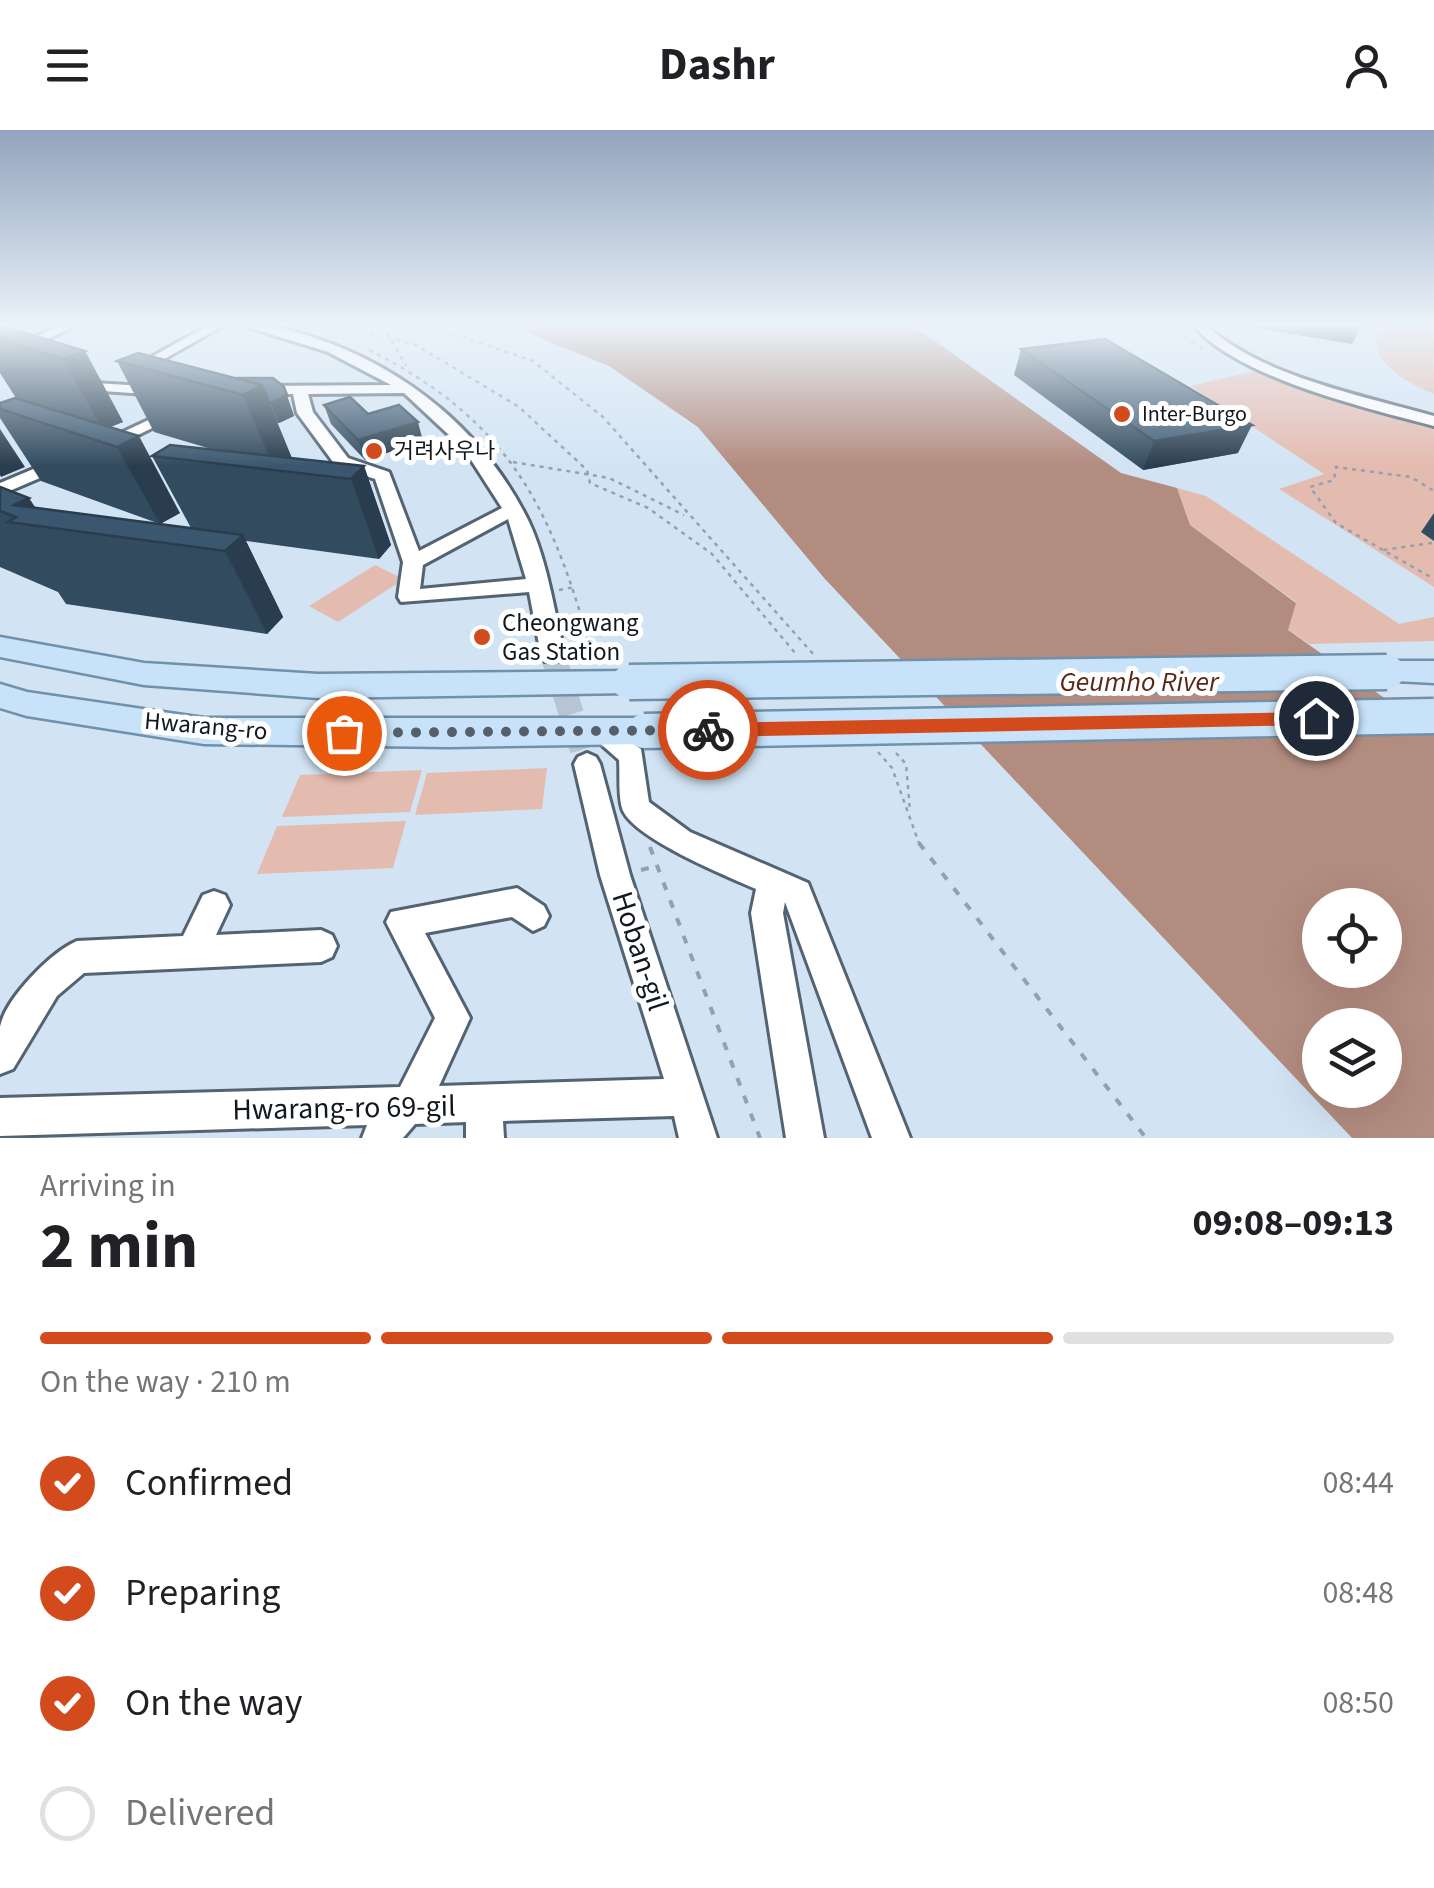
<!DOCTYPE html>
<meta charset="utf-8">
<style>
:root{--surface:#fff;--page:#f6f6f6;--text:#202124;--muted:#757577;--line:#e0e0e0;--accent:#d34b1c}
body{margin:0;font-family:"Source Sans 3","Noto Sans KR",sans-serif;background:var(--page);color:var(--text);height:100vh;display:flex;flex-direction:column;font-size:38px;white-space:nowrap}
*{box-sizing:border-box;margin:0}
p{font-size:32px;color:var(--muted)}
.icon{flex:none;width:55px;height:55px;fill:none;stroke:currentColor;stroke-width:2;stroke-linecap:round;stroke-linejoin:round}
.map{position:relative;height:1008px;overflow:hidden}
.drawer{display:flex;flex-direction:column;background:var(--surface);flex:1}
.drawer>*{flex:none}
.fabs{position:absolute;left:1302px;top:758px;display:grid;gap:20px}
.fabs a{display:grid;place-items:center;width:100px;height:100px;border-radius:50%;background:var(--surface);box-shadow:0 10px 40px #0002;font-size:50px}
.pin{position:absolute;display:grid;place-items:center;width:85px;height:85px;color:#fff;margin:-42px;border:5px solid #fff;border-radius:50%;box-shadow:0 2px 10px #0007}
.courier{position:absolute;display:grid;place-items:center;width:100px;height:100px;margin:-50px;border:8px solid #d34b1c;border-radius:50%;background:#fff;color:#222;box-shadow:0 2px 12px #0007}
.summary em{font-style:normal;font-weight:700}
.summary div{display:flex;flex-direction:column-reverse}
.summary{display:flex;align-items:center;justify-content:space-between;height:170px;padding:0 40px}
h1{font-size:65px;font-weight:700;line-height:75px}
.bar{display:grid;grid-template-columns:repeat(4,1fr);gap:15px 10px;align-content:center;height:120px;padding:0 40px}
.bar i{height:12px;border-radius:8px;background:var(--line)}
.bar .selected{background:var(--accent)}
.bar p{grid-column:span 4}
ol{padding:0 40px;list-style:none}
li{display:flex;align-items:center;gap:30px;height:110px}
li p{margin-inline-start:auto}
li .icon{padding:10px;border-radius:50%;background:var(--accent);color:#fff;stroke-width:4}
li:last-child{color:var(--muted)}
li i{width:55px;height:55px;border:5px solid var(--line);border-radius:50%}
header{display:flex;justify-content:space-between;align-items:center;height:130px;padding:0 40px;background:var(--surface);font-size:45px;font-weight:700}
.map>svg:first-child{display:block}
.green{fill:#e4bbaf}
.water{fill:#b38c80;fill-rule:evenodd}
.lines{fill:none;stroke-linecap:round;stroke-linejoin:round}
.minor-tunnel{stroke:#b5c5d4;stroke-width:25;stroke-dasharray:25 12;stroke-linecap:butt}
.minor-casing{stroke:#536371;stroke-width:6}
.major-casing{stroke:#7190aa;stroke-width:5}
.path-far1{stroke:#93a1ae;stroke-width:2.5;stroke-dasharray:4 5;stroke-linecap:butt}
.path{stroke:#93a1ae;stroke-width:4;stroke-dasharray:8 11;stroke-linecap:butt}
.minor{fill:#fff;fill-rule:evenodd}
.major{fill:#c8e3f9;fill-rule:evenodd}
.major-bridge-casing{stroke:#7190aa;stroke-width:39;stroke-linecap:butt}
.major-bridge{stroke:#c8e3f9;stroke-width:34}
.wall{fill:#334b5f}
.shaded-wall{fill:#293d4e}
.building{fill:#3b576f;stroke:#293d4e;stroke-width:2.5}
.route{fill:#d34b1c}
.done{stroke:#555f69;stroke-width:10;stroke-dasharray:0 18}
.poi-dot{fill:#d34b1c;stroke:#fff;stroke-width:4}
.labels{text-anchor:middle;dominant-baseline:central;stroke-width:10;stroke-linejoin:round;paint-order:stroke}
.far-poi-label{font-size:22px;fill:#12181e;stroke:#fff;text-anchor:start}
.poi-label{font-size:25px;fill:#12181e;stroke:#fff;text-anchor:start}
.street-label{font-size:25px;fill:#12181e;stroke:#fff}
.water-label{font-size:28px;font-style:italic;fill:#5a2616;stroke:#fff}
.near-street-label{font-size:30px;fill:#12181e;stroke:#fff}
</style>
<header><svg class="icon" aria-label="menu" viewBox="0 0 24 24"><path d="M4 6h16M4 12h16M4 18h16"/></svg>Dashr<svg class="icon" aria-label="person" viewBox="0 0 24 24"><circle cx="12" cy="8" r="4"/><path d="M4 21q1-7 8-7t8 7"/></svg></header>
<div class="map">
<svg width="1434" height="1008" viewBox="0 0 1434 1008">
<rect width="100%" height="100%" fill="#d2e4f4"/>
<g class="green">
<path d="M1382 195H1434V264C1408 254 1361 228 1382 195Z"/>
<polygon points="1259,240 1434,298 1434,457 1279,359 1324,344 1191,256"/>
<polygon points="1177,358 1206,366 1399,494 1434,487 1434,511 1309,514 1287,499 1296,472 1190,395"/>
<polygon points="375,435 404,449 338,492 309,476"/>
<polygon points="547,638 542,679 415,685 427,643"/>
<polygon points="422,640 410,682 282,687 300,645"/>
<polygon points="406,691 393,738 257,744 277,696"/>
</g>
<path class="water" d="M508 195H912L1121 343 1177 358 1190 395 1296 473 1288 500 1434 603V1008H1352L825 449 698 297 609 236ZM1320 775H1385V840H1320ZM1320 895H1385V960H1320Z"/>
<g class="lines">
<polyline class="minor-tunnel" points="553,525 587,634"/>
<defs>
<g id="minor">
<polygon points="61,195 76,195 0,233 0,224"/>
<polygon points="209,195 224,195 138,244 126,241"/>
<path d="M241 195C266 193 291 200 315 208 408 239 486 304 529 392 548 433 554 481 565 525L561 531H545L541 525 529 462 401 472 398 467 403 432 375 349 336 336 297 283 293 264H258L251 260 258 256 391 255 328 222ZM404 263 464 319 502 378 419 421 389 342 348 328 313 282 308 264ZM508 389 526 449 420 459 423 435Z"/>
<path d="M1193 195H1206C1259 246 1364 266 1434 286V296C1366 278 1238 248 1193 195Z"/>
<polygon points="78,252 161,257 168,261 161,265 73,259 71,256"/>
<polygon points="172,279 185,282 107,320 101,321 93,316"/>
<polygon points="62,327 68,328 68,336 0,365 0,353"/>
<path d="M598 590 641 619 649 672 690 702 808 753 910 1008H872L785 772 783 783 824 1008H786L751 783 756 759C729 747 630 707 622 678 618 664 620 645 619 630L585 600 589 593Z"/>
<polygon points="587,623 596,627 600,634 630,745 717,1008 679,1008 674,986 503,991 504,1008 466,1008 466,992 415,994 403,1008 362,1008 367,995 0,1006 0,968 400,957 435,888 386,792 391,782 517,758 544,776 549,786 544,796 533,801 512,787 425,803 470,888 439,956 664,949 600,745 574,634 578,627"/>
<path d="M214 761 225 765 230 775 216 805 321 800 332 805 337 816 332 827 321 832 84 843 57 866 13 939 0 944C0 929 0 911 0 897 5 869 51 822 77 811L183 806 203 765Z"/>
</g>
<g id="major">
<polygon points="0,507 144,533 318,544 629,541 640,544 645,552 640,560 629,563 318,568 144,555 0,527"/>
<polygon points="1387,531 1434,531 1434,553 1376,550 1371,542 1376,534"/>
<polygon points="0,554 27,562 204,588 644,588 656,592 661,601 656,610 644,614 449,617 204,614 27,586 0,578"/>
</g>
</defs>
<use href="#minor" class="minor-casing"/>
<use href="#major" class="major-casing"/>
<g class="path-far1">
<polyline points="335,195 416,215 519,277 587,340 590,353 648,378 712,424 796,524"/>
<polyline points="383,195 406,236"/>
<polyline points="428,195 533,231 603,287 814,525"/>
<polyline points="1185,206 1207,222"/>
<path d="M369 220C511 291 553 380 593 528"/>
<polyline points="513,332 609,348 684,385"/>
<polyline points="1432,413 1383,420 1434,449"/>
<polyline points="1383,420 1336,393 1310,357 1334,350 1336,337 1411,347 1434,361"/>
<polyline points="559,460 575,457"/>
<polyline points="878,622 892,638 920,716"/>
<polyline points="896,623 906,634 910,681"/>
</g>
<g class="path">
<polyline points="919,713 1146,1008"/>
<polyline points="650,717 760,1008"/>
<polyline points="641,740 657,736"/>
</g>
<use href="#minor" class="minor"/>
<use href="#major" class="major"/>
<defs>
<g id="major-bridge">
<polyline points="629,552 1387,542"/>
<polyline points="644,601 1434,586"/>
</g>
</defs>
<use href="#major-bridge" class="major-bridge-casing"/>
<use href="#major-bridge" class="major-bridge"/>
</g>
<g class="wall">
<polygon points="0,195 85,221 123,292 109,297 180,383 160,394 191,398 152,326 211,319 154,302 117,231 284,257 294,286 279,293 277,293 291,328 364,336 391,415 379,429 246,411 283,487 267,504 66,474 58,462 0,437 0,357 36,378 160,394 41,351 0,288 0,273 16,268 0,243"/>
<polygon points="1237,195 1362,195 1352,214"/>
<polygon points="1021,219 1238,323 1143,340 1014,245"/>
<polygon points="324,275 368,284 423,311 365,330 331,294"/>
<polygon points="1434,383 1434,411 1421,402"/>
</g>
<g class="shaded-wall">
<polygon points="85,221 123,292 103,300 63,229"/>
<polygon points="262,255 292,328 274,338 243,265"/>
<polygon points="284,257 294,286 279,293 271,273"/>
<polygon points="418,292 423,311 365,330 358,310"/>
<polygon points="1252,295 1238,323 1143,340 1154,311"/>
<polygon points="0,299 25,337 1,347 0,345"/>
<polygon points="139,306 180,383 160,394 117,317"/>
<polygon points="364,336 391,415 379,429 351,349"/>
<polygon points="29,368 49,398 14,375"/>
<polygon points="243,405 283,487 267,504 225,421"/>
</g>
<g class="building">
<polygon points="0,195 85,221 63,229 0,209"/>
<polygon points="1105,209 1252,295 1154,311 1021,219"/>
<polygon points="138,223 262,255 243,265 117,231"/>
<polygon points="236,248 273,248 284,257 287,265 271,273 269,272 262,255"/>
<polygon points="350,267 368,284 399,275 418,292 358,310 324,275"/>
<polygon points="15,268 139,306 117,317 0,279 0,273"/>
<polygon points="170,315 364,336 351,349 152,326"/>
<polygon points="0,357 29,368 14,375 243,405 225,421 8,392 16,387 0,381"/>
</g>
<linearGradient id="sky" x2="0" y2="1"><stop stop-color="#93a4be"/><stop offset="0.58" stop-color="#ebf3fa"/><stop offset="1" stop-color="#ebf3fa" stop-opacity="0"/></linearGradient>
<rect width="1434" height="336" fill="url(#sky)"/>
<polygon class="route" points="1316,582 1325,588 1316,595 708,607 699,600 708,593"/>
<g class="lines">
<polyline class="done" points="344,603 708,600"/>
</g>
<g class="poi-dot">
<circle cx="1122" cy="284" r="10"/>
<circle cx="374" cy="321" r="10"/>
<circle cx="482" cy="507" r="10"/>
</g>
<g class="labels">
<g class="far-poi-label">
<text x="1142" y="284">Inter-Burgo</text>
<text x="394" y="321">거려사우나</text>
</g>
<g class="poi-label">
<text x="502" y="493">Cheongwang<tspan x="502" dy="29">Gas Station</tspan></text>
</g>
<g class="street-label">
<text transform="translate(206 596) rotate(5)">Hwarang-ro</text>
</g>
<g class="water-label">
<text x="1139" y="552">Geumho River</text>
</g>
<g class="near-street-label">
<text transform="translate(640 821) rotate(72)">Hoban-gil</text>
<text transform="translate(344 978) rotate(-1)">Hwarang-ro 69-gil</text>
</g>
</g>
</svg>
<div class="fabs">
<a><svg class="icon" aria-label="locate" viewBox="0 0 24 24"><circle cx="12" cy="12" r="6"/><path d="M12 2v4M12 18v4M2 12h4M18 12h4"/></svg></a>
<a><svg class="icon" aria-label="layers" viewBox="0 0 24 24"><path d="M12 4l9 5-9 5-9-5zM3 14l9 5 9-5"/></svg></a>
</div>
<div class="pin" style="left:344px;top:603px;background:#ea580c"><svg class="icon" aria-label="bag" viewBox="0 0 24 24"><path d="M5 8h14l-1 12H6zM9 8a3 3 0 0 1 6 0"/></svg></div>
<div class="pin" style="left:1316px;top:588px;background:#1f2937"><svg class="icon" aria-label="home" viewBox="0 0 24 24"><path d="M3 11l9-7 9 7M6 9v11h12V9"/></svg></div>
<div class="courier" style="left:708px;top:600px"><svg class="icon" aria-label="bike" viewBox="0 0 24 24"><circle cx="6" cy="16" r="4"/><circle cx="18" cy="16" r="4"/><path d="M6 16l4-8h5l3 8M10 8l3 8H6M13 5h3"/></svg></div>
</div>
<section class="drawer">
<div class="summary"><div><h1>2 min</h1><p>Arriving in</p></div><em>09:08–09:13</em></div>
<div class="bar"><i class="selected"></i><i class="selected"></i><i class="selected"></i><i></i><p>On the way · 210 m</p></div>
<ol>
<li><svg class="icon" aria-label="check" viewBox="0 0 24 24"><path d="M5 12l5 5 9-10"/></svg>Confirmed<p>08:44</p></li>
<li><svg class="icon" aria-label="check" viewBox="0 0 24 24"><path d="M5 12l5 5 9-10"/></svg>Preparing<p>08:48</p></li>
<li><svg class="icon" aria-label="check" viewBox="0 0 24 24"><path d="M5 12l5 5 9-10"/></svg>On the way<p>08:50</p></li>
<li><i></i>Delivered</li>
</ol>
</section>
